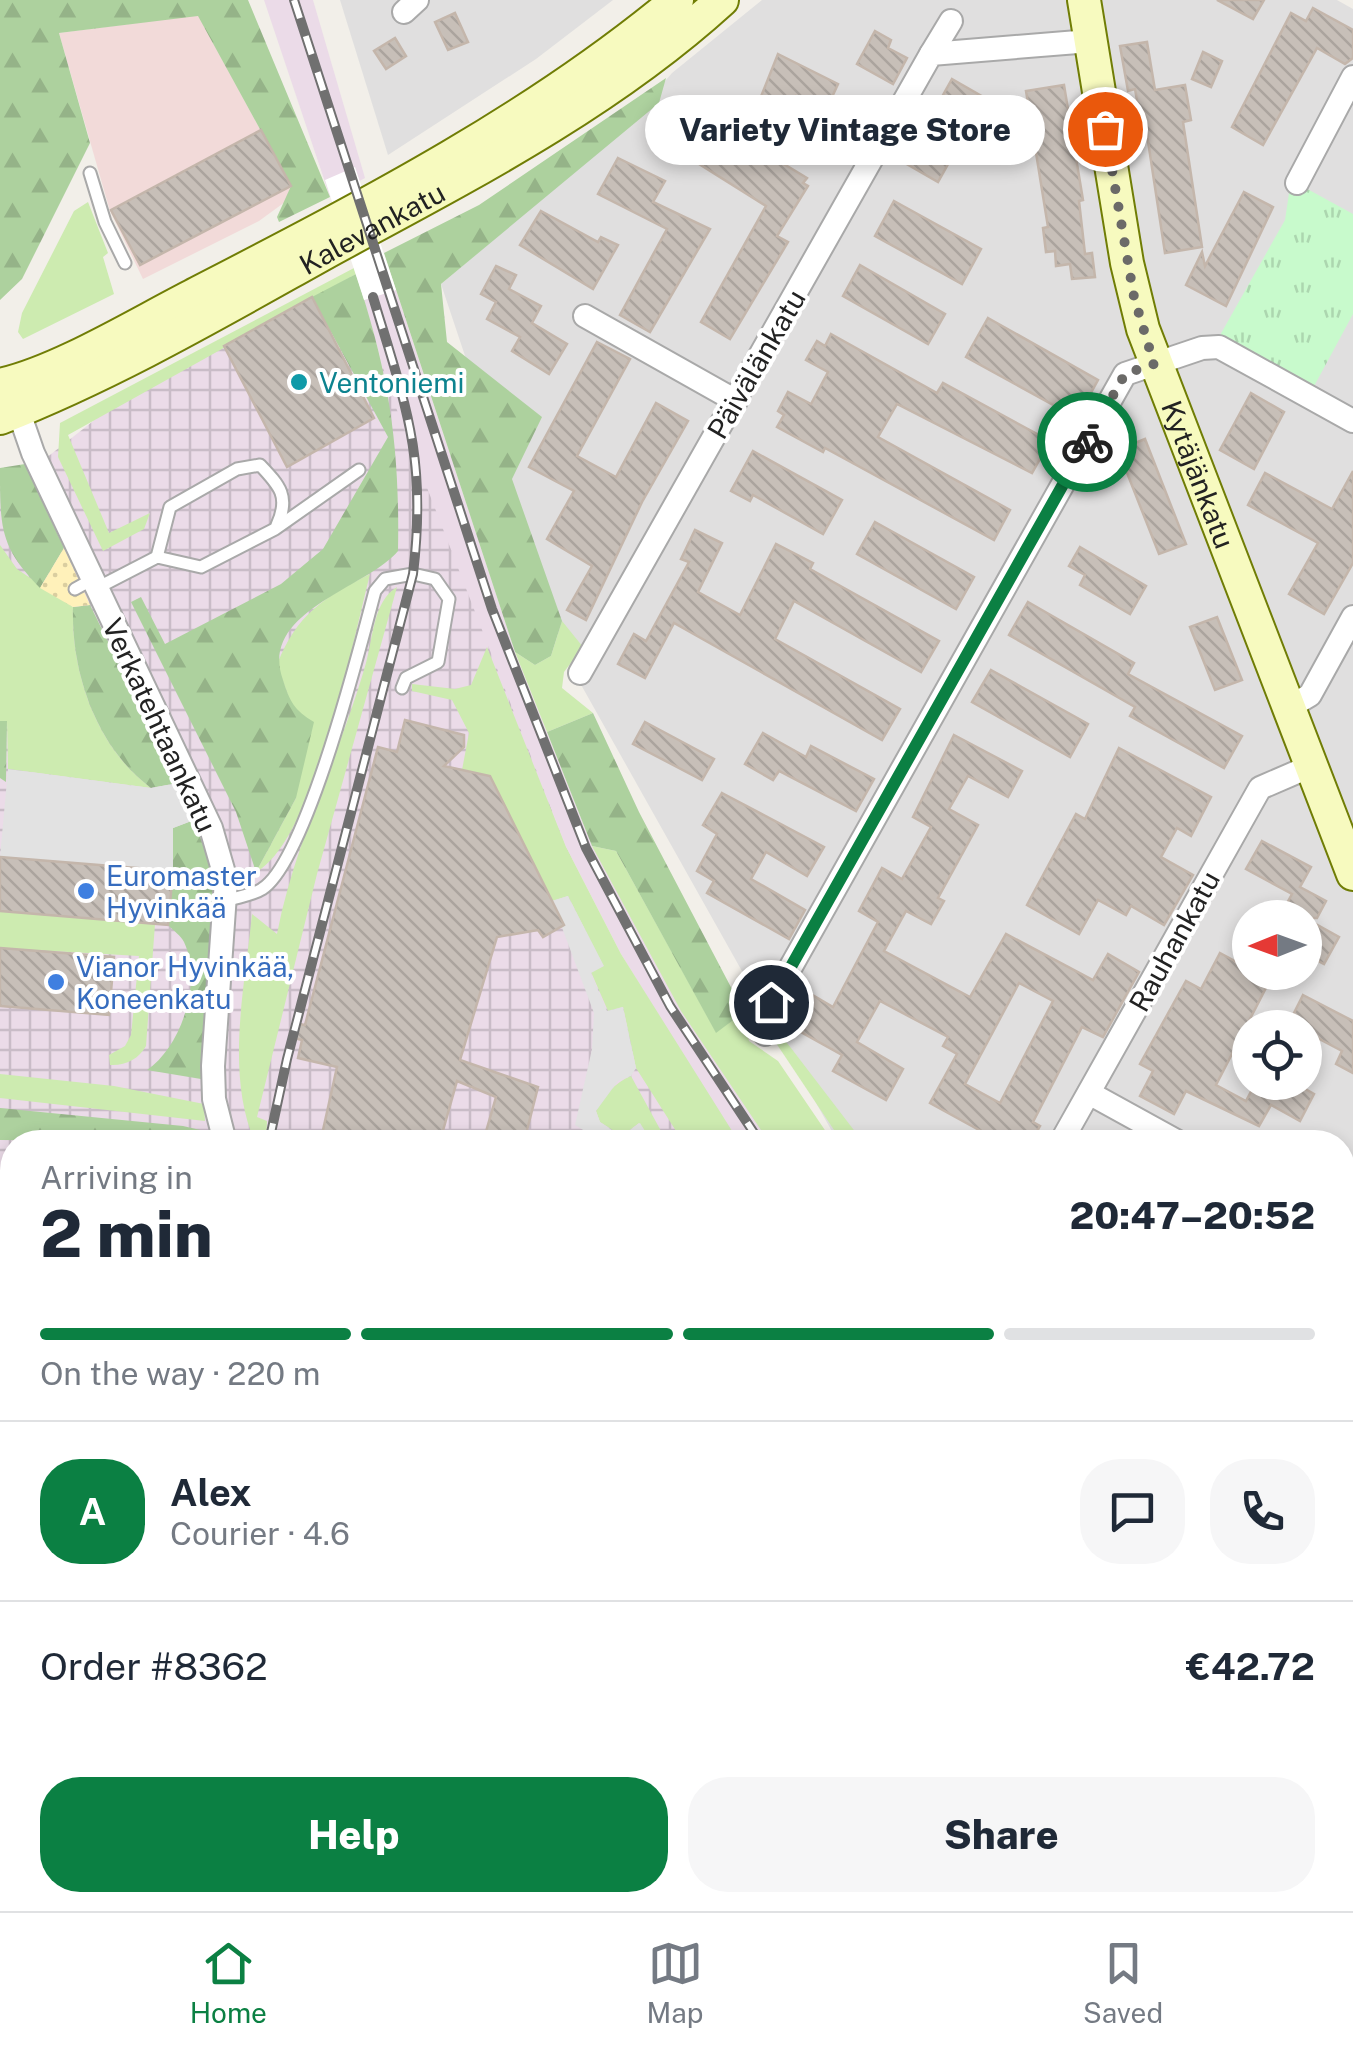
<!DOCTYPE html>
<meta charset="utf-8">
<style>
:root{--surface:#fff;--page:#f6f6f7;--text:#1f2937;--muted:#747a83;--line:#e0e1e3;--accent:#0b8043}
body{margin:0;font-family:"Public Sans",sans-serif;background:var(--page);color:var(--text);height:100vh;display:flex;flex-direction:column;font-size:38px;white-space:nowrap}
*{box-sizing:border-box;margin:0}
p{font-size:32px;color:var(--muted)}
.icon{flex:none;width:55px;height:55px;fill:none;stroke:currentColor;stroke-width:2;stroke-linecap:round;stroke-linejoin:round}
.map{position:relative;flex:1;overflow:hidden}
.side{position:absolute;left:0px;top:1130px;width:1355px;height:782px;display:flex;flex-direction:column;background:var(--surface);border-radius:40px 40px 0 0;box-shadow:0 5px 15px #0003}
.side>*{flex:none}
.needle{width:65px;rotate:269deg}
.tools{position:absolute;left:1232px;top:900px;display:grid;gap:20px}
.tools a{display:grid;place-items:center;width:90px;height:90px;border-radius:50%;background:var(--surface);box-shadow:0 5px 15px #0003;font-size:50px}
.pin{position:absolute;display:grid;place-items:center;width:85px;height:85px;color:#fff;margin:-42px;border:5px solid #fff;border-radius:50%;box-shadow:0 2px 10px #0007}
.courier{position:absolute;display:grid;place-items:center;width:100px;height:100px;margin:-50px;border:8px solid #0b8043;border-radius:50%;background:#fff;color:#222;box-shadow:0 2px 12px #0007}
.bubble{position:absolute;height:70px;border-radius:35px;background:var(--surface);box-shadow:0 5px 15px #0003;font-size:32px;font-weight:800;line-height:70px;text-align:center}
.head em{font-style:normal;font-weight:800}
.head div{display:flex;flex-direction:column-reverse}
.head{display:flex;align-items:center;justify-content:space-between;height:170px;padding:0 40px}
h1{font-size:65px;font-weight:800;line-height:75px}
.bar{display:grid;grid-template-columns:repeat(4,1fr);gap:15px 10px;align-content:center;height:120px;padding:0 40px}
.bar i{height:12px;border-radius:8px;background:var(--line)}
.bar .selected{background:var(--accent)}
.bar p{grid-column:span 4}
.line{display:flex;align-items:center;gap:25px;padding:0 40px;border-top:2px solid var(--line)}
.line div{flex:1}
.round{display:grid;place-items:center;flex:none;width:105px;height:105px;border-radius:40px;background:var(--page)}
.action{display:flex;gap:20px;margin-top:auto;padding:20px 40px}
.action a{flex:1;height:115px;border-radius:40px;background:var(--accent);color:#fff;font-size:40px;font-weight:800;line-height:115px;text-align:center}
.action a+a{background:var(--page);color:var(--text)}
.menu{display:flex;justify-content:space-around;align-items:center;height:140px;border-top:2px solid var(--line);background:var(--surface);font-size:28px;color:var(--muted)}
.menu a{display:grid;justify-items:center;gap:5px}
.menu .selected{color:var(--accent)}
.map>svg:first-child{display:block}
.residential{fill:#e0dfdf;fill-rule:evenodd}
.commercial{fill:#f2dad9}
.industrial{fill:url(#industrial-grid)}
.railway{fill:#ebdbe8}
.grass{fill:#cdebb0}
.forest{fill:url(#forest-firs)}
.sand{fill:url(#sand-dots)}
.park{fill:url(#park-tufts)}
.parking{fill:#e2e2e2}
.pier{fill:#fff}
.building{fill:url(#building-back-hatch);stroke:#c4b6ab;stroke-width:2.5;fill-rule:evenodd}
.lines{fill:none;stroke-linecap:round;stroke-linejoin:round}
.lane-casing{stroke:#a9a9a9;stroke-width:15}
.street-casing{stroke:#a9a9a9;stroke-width:26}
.secondary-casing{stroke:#707d05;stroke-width:36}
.lane{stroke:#fff;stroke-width:11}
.street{stroke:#fff;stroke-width:22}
.secondary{stroke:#f7fabf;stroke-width:32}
.rail-casing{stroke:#707070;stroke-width:10}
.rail{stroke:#fff;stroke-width:6;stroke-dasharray:19;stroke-linecap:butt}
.done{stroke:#6b6a68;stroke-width:10;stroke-dasharray:0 18}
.route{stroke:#0b8043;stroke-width:12}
.culture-dot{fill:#0f9aa8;stroke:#fff;stroke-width:4}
.shop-dot{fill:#3f7fe0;stroke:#fff;stroke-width:4}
.labels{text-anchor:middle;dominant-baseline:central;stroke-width:8;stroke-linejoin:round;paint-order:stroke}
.street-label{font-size:28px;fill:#222;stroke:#fff}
.culture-label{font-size:28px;fill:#0d838f;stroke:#fff;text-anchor:start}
.shop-label{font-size:28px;fill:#366cbe;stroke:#fff;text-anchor:start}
</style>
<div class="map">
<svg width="1353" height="1911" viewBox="0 0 1353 1911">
<defs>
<pattern id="industrial-grid" width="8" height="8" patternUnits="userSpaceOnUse" patternTransform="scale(2.5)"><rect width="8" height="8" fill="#ebdbe8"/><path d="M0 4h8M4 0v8" fill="none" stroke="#c9bcc7"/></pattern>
<pattern id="forest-firs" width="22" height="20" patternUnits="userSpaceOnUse" patternTransform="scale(2.5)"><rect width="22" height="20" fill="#add19e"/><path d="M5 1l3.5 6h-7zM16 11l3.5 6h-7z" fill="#95b388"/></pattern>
<pattern id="sand-dots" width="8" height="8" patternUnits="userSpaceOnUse" patternTransform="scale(2.5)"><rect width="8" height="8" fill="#fff1ba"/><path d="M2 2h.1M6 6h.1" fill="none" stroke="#dacea0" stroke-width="1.8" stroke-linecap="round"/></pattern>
<pattern id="park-tufts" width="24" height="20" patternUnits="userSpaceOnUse" patternTransform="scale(2.5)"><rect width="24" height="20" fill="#c8facc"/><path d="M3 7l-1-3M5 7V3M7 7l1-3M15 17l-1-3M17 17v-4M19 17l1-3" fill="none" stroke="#acd6af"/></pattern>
<pattern id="building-back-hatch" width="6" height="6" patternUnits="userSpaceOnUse" patternTransform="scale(2.5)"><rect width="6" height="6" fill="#c7bfb8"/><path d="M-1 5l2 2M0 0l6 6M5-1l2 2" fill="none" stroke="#aba49e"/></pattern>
</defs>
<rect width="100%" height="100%" fill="#f2efe9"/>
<g class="residential">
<polygon points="340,0 613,0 536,59 388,155"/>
<path d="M762 0H1337L1353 9V1656L1347 1665 1342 1664V1142H838L566 658 441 284 621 132 672 73ZM1250 918H1305V972H1250ZM1250 1028H1305V1082H1250Z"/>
</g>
<polygon class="commercial" points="198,15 291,186 285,202 259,221 143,279 110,211 59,33"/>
<polygon class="industrial" points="350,277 566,847 713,1142 12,1142 12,1900 1342,1900 1343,1831 1353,1838 1353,1911 0,1911 0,476 27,473 148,378"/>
<g class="railway">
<polygon points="264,0 313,0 365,178 330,197"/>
<polygon points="396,290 515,652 592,846 769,1142 739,1142 734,1137 621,954 566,847 390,392 364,300"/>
</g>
<g class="grass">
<polygon points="88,202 108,253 103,257 114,294 23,339 18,332 22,313 74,211"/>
<polygon points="354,268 356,274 68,435 109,533 150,513 144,529 103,551 58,457 60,423"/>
<path d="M0 545 17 569 73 607C71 674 97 748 151 788L8 769 7 722 0 721Z"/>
<path d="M370 574C353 640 314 841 256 872L296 798 293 709 277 665C296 615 324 597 370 574Z"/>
<path d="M397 587 317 874 257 1117 267 1121 266 1142H255C225 1074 245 986 252 914L277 934C295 840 340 755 366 663 373 639 373 601 397 587Z"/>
<polygon points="562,621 583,647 564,672 562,688 593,713 547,732 515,652 535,665 551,656"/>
<polygon points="487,647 566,847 621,954 739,1142 683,1142 636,1068 623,1007 608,1011 591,972 603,966 568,896 552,901 490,776 462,770 469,733 452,700 412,691 412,684 455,689 471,685"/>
<polygon points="592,846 616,851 716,1032 744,1012 753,1020 747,1032 749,1041 778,1061 833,1142 769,1142 681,1011"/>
<path d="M0 911 155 924 146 1046C139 1059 125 1066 110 1065L109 1055 125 1046 131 1035 139 956 0 948Z"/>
<polygon points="782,1037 791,1048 863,1142 840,1139 776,1043"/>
<polygon points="0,1074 114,1086 204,1104 205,1121 0,1098"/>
<path d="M631 1076 667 1142H652L639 1123 622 1136 600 1122 596 1111C605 1095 614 1083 631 1076Z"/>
<polygon points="1342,1730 1353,1737 1353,1789 1343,1782"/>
</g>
<g class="forest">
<polygon points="0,0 248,0 330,197 279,222 277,217 291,186 198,16 59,33 90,143 22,279 0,300"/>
<polygon points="666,78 659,103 441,284 447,342 542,417 512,479 562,621 551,656 535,665 515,652 384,253 479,205"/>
<path d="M356 274C389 374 400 445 398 551 366 589 258 611 283 680 290 702 294 710 314 722L296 798 256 872 236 812 131 602 141 597 165 644 281 584 323 549 388 437 312 297Z"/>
<path d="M25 464 64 548 40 588C0 547 0 529 0 468Z"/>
<path d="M90 605 178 783 151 788C97 748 71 674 73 607Z"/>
<polygon points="593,713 639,812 744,1012 716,1033 616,851 592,846 547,732"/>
<polygon points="0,721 7,721 6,782 0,778"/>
<path d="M194 820 214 875 201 1079 147 1070C181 1047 203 982 184 942 181 936 173 930 168 925L173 828Z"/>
<polygon points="0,1108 183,1126 209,1132 213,1142 0,1140"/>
<polygon points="1353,1656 1353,1718 1343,1711 1343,1672"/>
</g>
<polygon class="sand" points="64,548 90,605 73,607 40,588"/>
<polygon class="park" points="1291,180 1353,214 1353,314 1312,390 1219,337 1285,220"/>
<g class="parking">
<polygon points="8,769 151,788 178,783 194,820 173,828 173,871 0,857"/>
<polygon points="568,896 604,966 591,973 607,1011 623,1007 636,1068 631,1076 618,1081 596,1111 600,1122 621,1136 640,1123 652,1142 603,1142 575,1125 592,1049 594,1013 552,901"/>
<polygon points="1353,1854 1353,1911 1312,1911 1320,1900 1342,1900 1343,1869"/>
<polygon points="222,1900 327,1900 335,1911 201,1911"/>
</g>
<polygon class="pier" points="355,167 396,290 364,300 325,180"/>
<g class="building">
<polygon points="1217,0 1264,0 1253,19"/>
<polygon points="1313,8 1353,30 1353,58 1345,64 1317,48 1263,145 1232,127 1291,13 1306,21"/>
<polygon points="455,13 468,42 448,50 435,22"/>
<polygon points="875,31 891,40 888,48 907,58 893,84 857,64"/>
<polygon points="395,38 406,56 386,69 374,51"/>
<polygon points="1147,42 1155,90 1185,85 1191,120 1183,122 1202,247 1165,253 1146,128 1142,129 1135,89 1128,91 1120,46"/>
<polygon points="1203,52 1222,61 1211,87 1192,79"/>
<polygon points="778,54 838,84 826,110 796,96 783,122 756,109"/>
<polygon points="952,79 985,98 938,182 905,163"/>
<polygon points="1064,85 1083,200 1079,201 1085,254 1092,253 1095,277 1072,279 1070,264 1056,266 1055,251 1046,252 1043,228 1048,227 1026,91"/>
<polygon points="675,98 807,178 803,183 808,186 777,236 788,242 730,339 701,322 766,206 653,135"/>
<polygon points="261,130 291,186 140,265 111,210"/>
<polygon points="618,158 665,181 653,202 710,229 650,332 620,315 667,229 598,194"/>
<polygon points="1244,192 1273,207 1226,306 1186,285 1202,252 1205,266"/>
<polygon points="894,201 981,249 962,284 875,236"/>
<polygon points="541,211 598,242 601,237 618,245 593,289 520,245"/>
<polygon points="860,265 945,314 928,344 843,296"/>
<polygon points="496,266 516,275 509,289 541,306 532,323 567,344 549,374 512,351 520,337 487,319 496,302 481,294"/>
<polygon points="312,297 374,418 287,467 224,346"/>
<polygon points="988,318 1098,380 1077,418 966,357"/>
<polygon points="831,334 937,393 943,383 1050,441 1032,473 897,404 878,437 1010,510 994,540 825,448 823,452 777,427 784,415 778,411 788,392 811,404 828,372 806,360 817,341 825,346"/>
<polygon points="597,342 630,359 577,456 616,477 656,403 688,421 642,502 586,620 567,610 592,566 547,539 574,491 529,467"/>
<polygon points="1251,393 1284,412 1254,469 1220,450"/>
<polygon points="1145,439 1186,544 1159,554 1118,450"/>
<polygon points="753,451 842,500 823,534 753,495 750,501 731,491"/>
<polygon points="1353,471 1353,563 1324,614 1289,594 1318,543 1248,505 1265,473 1332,509"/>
<polygon points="875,522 974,577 956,609 857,554"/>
<polygon points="695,530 722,543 698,592 740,615 776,544 813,563 810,569 939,641 921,672 794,601 775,639 900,709 882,740 674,623 645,678 618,664 634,634 646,641 689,562 681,559"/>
<polygon points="1080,547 1146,586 1130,614 1080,585 1085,575 1069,566"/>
<polygon points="1028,602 1134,663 1128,674 1242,736 1224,768 1130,716 1135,707 1009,635"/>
<polygon points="1217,617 1242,680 1215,690 1190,627"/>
<polygon points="991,670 1088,724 1070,757 972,702"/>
<polygon points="405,720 464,735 464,747 444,766 490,776 564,925 543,937 538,930 497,937 460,1060 538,1087 524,1142 483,1142 496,1097 457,1081 442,1134 429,1132 426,1142 321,1139 337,1067 298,1058 302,1040 290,1037 294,1023 305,1025 378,747 397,752"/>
<polygon points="645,722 714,759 702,780 633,744"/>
<polygon points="763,733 806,757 811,746 874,779 856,811 779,771 773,780 745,764"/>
<path d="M954 735 1022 771 1008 797 968 776 949 809 978 825 938 898 944 901 931 924 906 911 884 951 970 997 1006 934 1093 980 1108 954 1139 972 1103 1037 1082 1027 1033 1122 1040 1126 1031 1142H1001L930 1103 957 1054 943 1046 948 1037 880 1001 857 1042 903 1069 886 1100 833 1071 842 1055 790 1026 809 993 833 1007 878 922 859 911 882 868 902 879 931 827 913 817ZM1019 983 1053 1001 1000 1103 965 1084Z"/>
<polygon points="1119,748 1211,797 1191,836 1177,828 1161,857 1193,875 1164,925 1131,906 1126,915 1098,900 1079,934 1027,905 1076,814 1085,819"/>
<polygon points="722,793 824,847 807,876 766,852 751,879 805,910 789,939 707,893 714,881 697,871 717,834 703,825"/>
<polygon points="1262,841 1311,867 1300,887 1326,901 1317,918 1279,918 1292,894 1246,869"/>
<polygon points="0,857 173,871 168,925 0,911"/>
<polygon points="1305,918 1339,937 1324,964 1305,954"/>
<polygon points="0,948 114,957 109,1015 0,1006"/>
<polygon points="1220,953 1270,980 1216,1085 1246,1101 1256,1082 1293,1082 1314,1094 1300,1121 1271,1105 1259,1126 1186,1091 1174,1114 1140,1096 1153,1071 1140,1064 1186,981 1201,989"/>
<polygon points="1303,995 1353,1021 1353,1073 1336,1064 1342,1051 1289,1023"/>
</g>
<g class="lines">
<defs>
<g id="lane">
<polyline points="90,173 105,222 125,263"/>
<path d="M157 557 170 507 237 469 260 465C280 486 290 497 277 525"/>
<polyline points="97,588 157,557 201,567 275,529 359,470"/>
<polyline points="75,589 93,579"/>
<path d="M226 901C237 897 253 895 262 889 306 862 360 647 375 591L385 579 413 574 435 579 449 599 438 662 406 678 402 688"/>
</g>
<g id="street">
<polyline points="404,12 417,0"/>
<polyline points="931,54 951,21"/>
<polyline points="1297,183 1353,77"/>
<polyline points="585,316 736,401"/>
<polyline points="15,401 33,453 211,828 226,880 213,1066 214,1099 225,1142"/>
<polyline points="580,673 931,54 1090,41"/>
<polyline points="1288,708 1310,695 1353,617"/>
<polyline points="765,1034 771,1002 1125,374 1202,348 1219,347 1353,421"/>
<polyline points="1089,1093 1178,1142"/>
<polyline points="1061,1142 1260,788 1311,766"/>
<polyline points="1342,1233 1353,1238"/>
<polyline points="1342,1795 1353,1802"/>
</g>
<g id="secondary">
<path id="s1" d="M1084 0 1127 263 1143 329 1353 874"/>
<path d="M0 385C59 372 137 324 192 296 360 209 531 122 677 0"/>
<path id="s2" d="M0 418C115 373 224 309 332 249 467 176 608 104 722 0"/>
</g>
</defs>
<use href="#lane" class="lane-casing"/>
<use href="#street" class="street-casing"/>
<use href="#secondary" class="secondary-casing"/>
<use href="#lane" class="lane"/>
<use href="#street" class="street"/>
<use href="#secondary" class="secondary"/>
<defs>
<g id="rail">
<polyline points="294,0 492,609 586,848 670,1006 760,1142"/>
<path d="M269 1142 287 1059 413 574C427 457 406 406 373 297"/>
<polyline points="1342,1721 1353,1728"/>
</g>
</defs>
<use href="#rail" class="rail-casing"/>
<use href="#rail" class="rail"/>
</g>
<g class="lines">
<polyline class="done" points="1087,442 1125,374 1154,364 1134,297 1105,129"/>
<polyline class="route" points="771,1002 1087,442"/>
</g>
<circle class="culture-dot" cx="299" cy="382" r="10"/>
<g class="shop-dot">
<circle cx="86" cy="891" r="10"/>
<circle cx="56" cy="982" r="10"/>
</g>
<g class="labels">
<g class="street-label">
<text stroke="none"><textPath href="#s2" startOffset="418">Kalevankatu</textPath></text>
<text transform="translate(756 364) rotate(-60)">Päivälänkatu</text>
<text stroke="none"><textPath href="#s1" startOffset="490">Kytäjänkatu</textPath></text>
<text transform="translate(160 725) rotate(65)">Verkatehtaankatu</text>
<text transform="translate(1174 941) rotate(-61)">Rauhankatu</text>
</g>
<g class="culture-label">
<text x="319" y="382">Ventoniemi</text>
</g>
<g class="shop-label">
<text x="106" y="875">Euromaster<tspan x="106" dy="32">Hyvinkää</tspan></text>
<text x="76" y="966">Vianor Hyvinkää,<tspan x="76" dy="32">Koneenkatu</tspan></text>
</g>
</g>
</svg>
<div class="tools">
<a><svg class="needle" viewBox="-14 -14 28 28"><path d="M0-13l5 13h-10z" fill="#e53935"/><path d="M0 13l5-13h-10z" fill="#747a83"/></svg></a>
<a><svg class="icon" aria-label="locate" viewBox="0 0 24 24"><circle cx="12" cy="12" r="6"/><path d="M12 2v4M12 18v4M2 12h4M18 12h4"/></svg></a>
</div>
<div class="pin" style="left:1105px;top:129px;background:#ea580c"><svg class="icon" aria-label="bag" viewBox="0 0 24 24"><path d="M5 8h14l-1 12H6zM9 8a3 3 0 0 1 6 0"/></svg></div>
<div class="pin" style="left:771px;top:1002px;background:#1f2937"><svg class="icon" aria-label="home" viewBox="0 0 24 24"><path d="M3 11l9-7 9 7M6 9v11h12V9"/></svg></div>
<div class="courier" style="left:1087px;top:442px"><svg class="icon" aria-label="bike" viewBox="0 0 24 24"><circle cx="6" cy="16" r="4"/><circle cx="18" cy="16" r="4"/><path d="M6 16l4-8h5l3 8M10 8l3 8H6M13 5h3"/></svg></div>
<div class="bubble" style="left:645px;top:95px;width:400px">Variety Vintage Store</div>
<section class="side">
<div class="head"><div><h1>2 min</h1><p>Arriving in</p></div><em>20:47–20:52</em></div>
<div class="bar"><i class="selected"></i><i class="selected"></i><i class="selected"></i><i></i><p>On the way · 220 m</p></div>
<div class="line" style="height:180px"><b class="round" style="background:var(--accent);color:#fff">A</b><div><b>Alex</b><p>Courier · 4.6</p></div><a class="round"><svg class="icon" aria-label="chat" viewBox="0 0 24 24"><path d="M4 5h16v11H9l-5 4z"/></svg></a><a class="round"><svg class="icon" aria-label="phone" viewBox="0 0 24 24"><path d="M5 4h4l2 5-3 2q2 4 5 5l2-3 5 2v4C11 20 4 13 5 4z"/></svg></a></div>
<div class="line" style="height:130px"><div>Order #8362</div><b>€42.72</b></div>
<div class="action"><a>Help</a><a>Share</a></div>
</section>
</div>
<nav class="menu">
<a class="selected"><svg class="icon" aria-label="home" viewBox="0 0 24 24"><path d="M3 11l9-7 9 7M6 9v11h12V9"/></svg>Home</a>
<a><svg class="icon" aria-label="map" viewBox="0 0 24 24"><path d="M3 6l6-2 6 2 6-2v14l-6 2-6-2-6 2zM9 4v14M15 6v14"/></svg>Map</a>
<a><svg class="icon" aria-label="saved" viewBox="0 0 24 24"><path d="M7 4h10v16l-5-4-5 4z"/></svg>Saved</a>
</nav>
